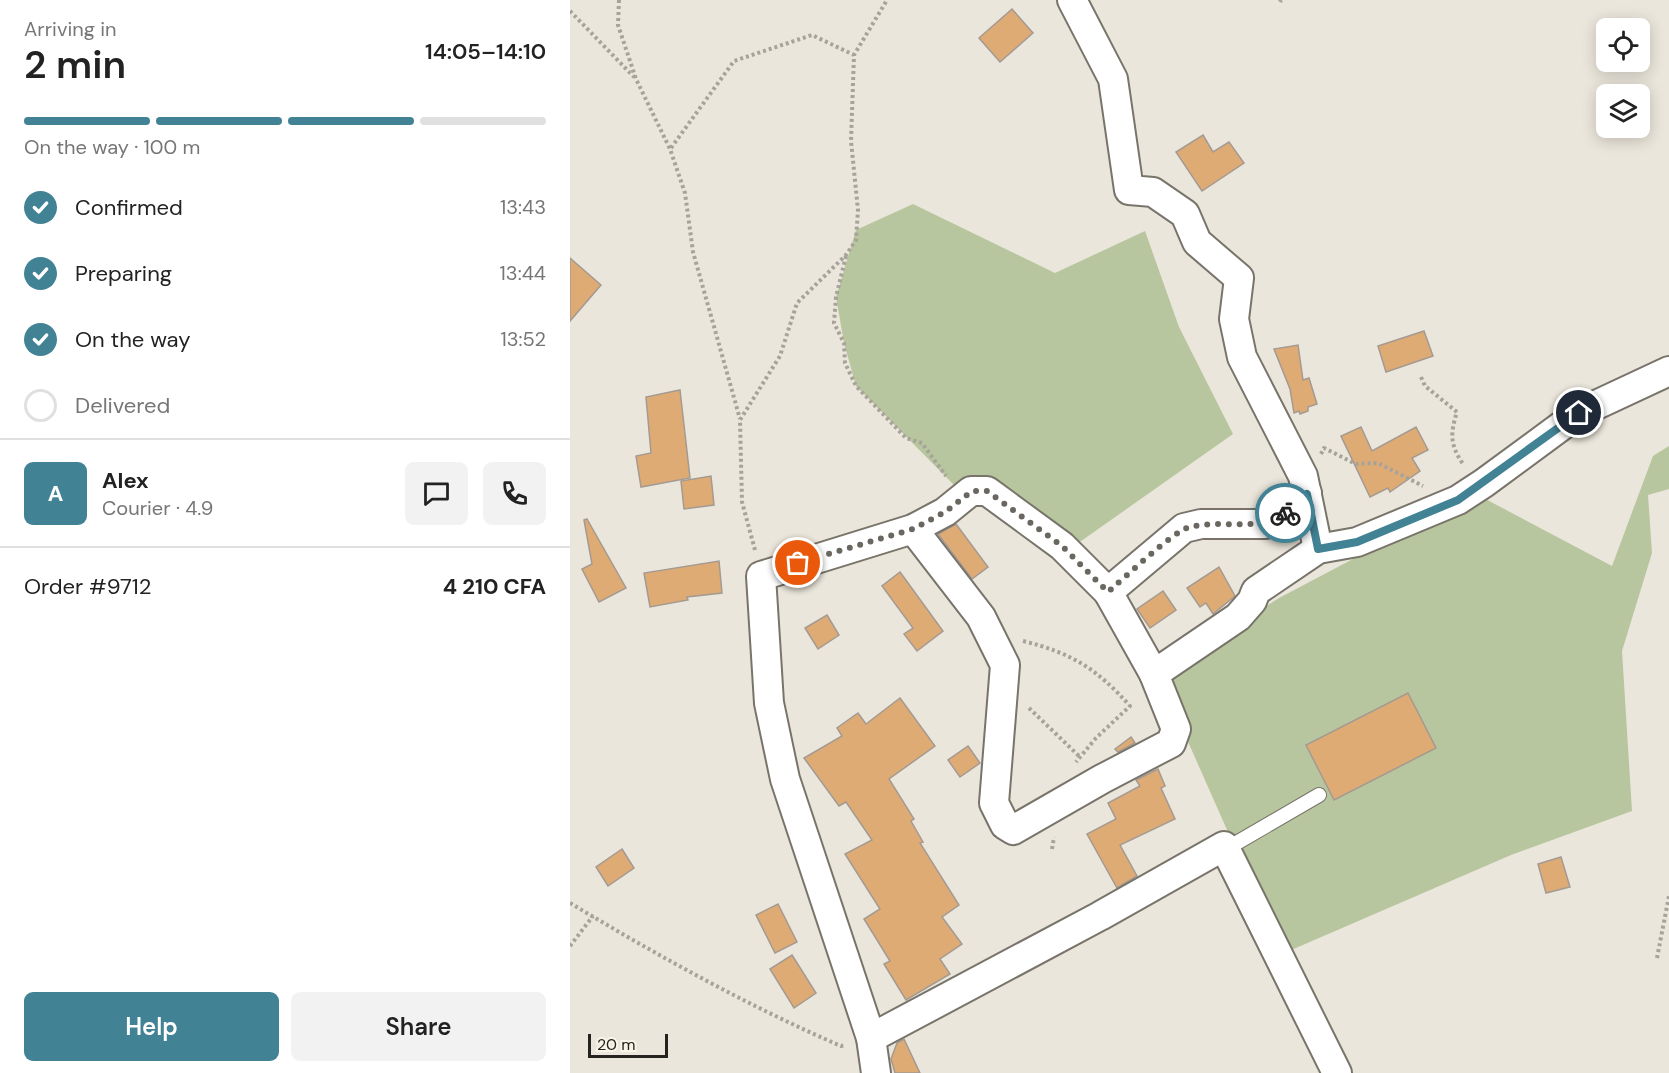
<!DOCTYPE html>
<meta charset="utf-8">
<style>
:root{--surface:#fff;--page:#f2f2f2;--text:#222;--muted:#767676;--line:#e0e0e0;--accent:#418295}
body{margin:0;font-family:"DM Sans",sans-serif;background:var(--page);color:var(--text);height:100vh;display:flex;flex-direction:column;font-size:22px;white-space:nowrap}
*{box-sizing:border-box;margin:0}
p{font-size:20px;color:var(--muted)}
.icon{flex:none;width:33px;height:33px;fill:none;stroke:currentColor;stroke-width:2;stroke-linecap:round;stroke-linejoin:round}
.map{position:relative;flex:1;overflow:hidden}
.side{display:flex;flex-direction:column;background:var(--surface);width:570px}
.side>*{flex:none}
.fabs{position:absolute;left:1026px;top:18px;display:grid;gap:12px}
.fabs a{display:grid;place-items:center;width:54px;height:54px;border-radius:9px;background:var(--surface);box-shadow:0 3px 15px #0003;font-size:30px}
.scale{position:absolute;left:18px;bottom:15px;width:80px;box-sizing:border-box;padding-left:6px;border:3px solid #25231f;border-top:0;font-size:16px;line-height:21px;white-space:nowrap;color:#25231f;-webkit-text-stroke:4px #f9f4e8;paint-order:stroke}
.pin{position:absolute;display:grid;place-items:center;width:51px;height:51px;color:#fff;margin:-26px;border:3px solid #fff;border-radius:50%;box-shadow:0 2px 6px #0007}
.courier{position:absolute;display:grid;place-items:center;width:60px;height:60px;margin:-30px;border:4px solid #418295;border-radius:50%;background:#fff;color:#222;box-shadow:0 2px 8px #0007}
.headline em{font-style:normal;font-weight:600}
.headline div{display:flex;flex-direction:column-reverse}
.headline{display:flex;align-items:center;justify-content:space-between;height:102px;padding:0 24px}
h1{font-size:39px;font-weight:600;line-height:45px}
.bar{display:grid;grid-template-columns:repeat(4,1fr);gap:9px 6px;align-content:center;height:72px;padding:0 24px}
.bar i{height:8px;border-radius:4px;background:var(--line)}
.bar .active{background:var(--accent)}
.bar p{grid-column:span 4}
.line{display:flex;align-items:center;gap:15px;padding:0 24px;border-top:2px solid var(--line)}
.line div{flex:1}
.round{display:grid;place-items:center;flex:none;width:63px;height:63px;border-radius:9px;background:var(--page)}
ol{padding:0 24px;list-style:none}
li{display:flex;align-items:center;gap:18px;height:66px}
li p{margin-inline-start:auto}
li .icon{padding:6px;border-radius:50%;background:var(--accent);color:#fff;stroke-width:4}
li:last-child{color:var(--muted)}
li i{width:33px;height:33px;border:3px solid var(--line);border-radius:50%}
.cta{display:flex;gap:12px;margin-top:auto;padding:12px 24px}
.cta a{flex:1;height:69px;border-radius:9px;background:var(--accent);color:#fff;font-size:24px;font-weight:600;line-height:69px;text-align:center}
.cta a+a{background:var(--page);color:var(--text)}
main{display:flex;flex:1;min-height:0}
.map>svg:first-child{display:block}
.green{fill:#b7c69e}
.building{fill:#dfab75;stroke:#a39a92;stroke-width:1.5}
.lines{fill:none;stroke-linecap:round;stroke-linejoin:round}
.service-casing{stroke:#78746a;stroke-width:16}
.minor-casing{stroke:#78746a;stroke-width:32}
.path{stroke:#a7a39a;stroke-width:4;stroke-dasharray:3 3;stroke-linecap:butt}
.service{stroke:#fff;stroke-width:14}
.minor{stroke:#fff;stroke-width:28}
.done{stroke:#6a6761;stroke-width:6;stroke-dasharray:0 10.8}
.route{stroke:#418295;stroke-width:8}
</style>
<main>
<section class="side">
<div class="headline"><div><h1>2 min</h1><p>Arriving in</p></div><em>14:05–14:10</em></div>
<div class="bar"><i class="active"></i><i class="active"></i><i class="active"></i><i></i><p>On the way · 100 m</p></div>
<ol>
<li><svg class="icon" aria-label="check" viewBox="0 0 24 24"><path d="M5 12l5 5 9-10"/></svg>Confirmed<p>13:43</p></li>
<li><svg class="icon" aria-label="check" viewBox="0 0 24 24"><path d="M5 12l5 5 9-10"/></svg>Preparing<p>13:44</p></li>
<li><svg class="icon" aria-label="check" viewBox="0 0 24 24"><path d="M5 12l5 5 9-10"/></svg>On the way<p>13:52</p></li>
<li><i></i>Delivered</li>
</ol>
<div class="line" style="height:108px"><b class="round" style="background:var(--accent);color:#fff">A</b><div><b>Alex</b><p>Courier · 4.9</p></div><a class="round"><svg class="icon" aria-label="chat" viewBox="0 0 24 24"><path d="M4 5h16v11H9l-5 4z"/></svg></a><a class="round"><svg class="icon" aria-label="phone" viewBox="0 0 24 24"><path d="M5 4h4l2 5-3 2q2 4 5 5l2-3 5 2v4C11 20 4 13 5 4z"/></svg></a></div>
<div class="line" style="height:78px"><div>Order #9712</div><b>4 210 CFA</b></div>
<div class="cta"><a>Help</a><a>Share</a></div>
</section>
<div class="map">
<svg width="1099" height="1073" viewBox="0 0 1099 1073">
<rect width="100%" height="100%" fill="#ebe6db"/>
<g class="green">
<polygon points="343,204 485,273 575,231 609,327 663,434 497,551 383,484 286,386 274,343 266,297 286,230"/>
<polygon points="1099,446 1099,489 1078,495 1082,553 1052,651 1062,811 941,855 712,954 588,674 709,598 906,494 1042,566 1083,456"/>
</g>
<g class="building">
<polygon points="442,9 463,33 430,62 409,38"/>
<polygon points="633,135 643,152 659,142 674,163 632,191 606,152"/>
<polygon points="0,258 31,285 0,321"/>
<polygon points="854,331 863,356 816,372 808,346"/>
<polygon points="728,345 733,380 739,378 747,404 738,407 738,411 730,414 729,411 724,413 720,389 704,349"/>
<polygon points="110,390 120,478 71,487 66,456 81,453 76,397"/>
<polygon points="791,427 802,451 846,427 858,450 842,458 850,471 820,492 818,488 800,497 771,436"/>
<polygon points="141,476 144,505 114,509 111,481"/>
<polygon points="17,519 56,588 29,602 12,569 22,564 14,520"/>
<polygon points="386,524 418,567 402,579 368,534"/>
<polygon points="149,561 152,593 117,597 118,600 80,607 74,573"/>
<polygon points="649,567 665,596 643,614 636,603 630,607 617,588"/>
<polygon points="330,572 373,631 347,651 334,634 343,628 312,586"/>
<polygon points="593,591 606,610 580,628 567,609"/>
<polygon points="257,615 269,635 248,649 235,628"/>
<polygon points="838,693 866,748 764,800 736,745"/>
<polygon points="330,698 365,746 319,779 344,819 341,821 353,842 350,843 389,905 372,917 392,944 370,959 380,974 336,1000 314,964 320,961 294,919 310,909 275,854 302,840 276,802 269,806 234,758 272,736 267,728 288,713 296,724"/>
<polygon points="561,737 565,743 548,752 545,749"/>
<polygon points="398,746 410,763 390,777 378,760"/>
<polygon points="588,769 595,786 591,788 605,819 550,845 567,876 547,888 517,834 546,819 538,803 570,786 566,780"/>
<polygon points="52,849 64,868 38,886 26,867"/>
<polygon points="991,857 1000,887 976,893 968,864"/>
<polygon points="208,904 227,942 205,953 186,915"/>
<polygon points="222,955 246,993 224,1008 200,969"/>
<polygon points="334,1039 350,1073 325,1073 321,1059 327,1043"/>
</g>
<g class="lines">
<defs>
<polyline id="service" points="654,846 663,845 749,795"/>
<g id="minor">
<polyline points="502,0 543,79 559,190 583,192 615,214 627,242 669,278 664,319 672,357 733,476 748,549"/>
<polyline points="343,529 411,617 435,665 424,803 435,825 443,830 532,779 601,743 606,729 584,674 668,617 682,601 686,591 748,549 787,542 888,500 914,483 1009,413 1099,371"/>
<polyline points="538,592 584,674"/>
<polyline points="301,1038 530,916 654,846 767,1073"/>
<polyline points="306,1073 301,1038 215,779 199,703 191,576 343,529 375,512 401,491 417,491 492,546 538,592 614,528 631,524 695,524 711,516 737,493"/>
</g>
</defs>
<use href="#service" class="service-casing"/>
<use href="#minor" class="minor-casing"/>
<g class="path">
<polyline points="49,0 48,25 66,79 100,149 115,193 123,252 170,419"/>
<polyline points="710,2 711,0"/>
<polyline points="0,11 64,77"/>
<polyline points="101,148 164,61 242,35 284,55"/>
<polyline points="276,256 266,297 264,323 274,343 275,363 286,386 336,438 352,443 376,476"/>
<path d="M851 377 855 386 887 412C880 434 880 445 893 464"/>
<polyline points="751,454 754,448 786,464 808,463 853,486"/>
<polyline points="185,550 172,502 170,420 210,356 227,303 276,255 286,240 288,210 281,141 284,55 317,0"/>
<path d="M453 641C502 653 527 669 560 706L526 738 506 762"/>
<polyline points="459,708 510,757"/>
<polyline points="482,849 484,837"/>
<path d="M0 903C87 955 178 1006 271 1046L276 1045"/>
<polyline points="0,946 23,916"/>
<polyline points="1087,958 1099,896"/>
</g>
<use href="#service" class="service"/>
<use href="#minor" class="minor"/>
</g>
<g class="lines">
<path class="done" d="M228 563 343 529 375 512 402 491H417L492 546 538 592C553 579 603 532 617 528 647 518 692 533 715 513"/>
<polyline class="route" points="715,513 737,494 748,549 787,542 888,500 1009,413"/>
</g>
</svg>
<div class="fabs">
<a><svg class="icon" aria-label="locate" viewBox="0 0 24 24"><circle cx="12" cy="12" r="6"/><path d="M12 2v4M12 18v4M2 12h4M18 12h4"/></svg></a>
<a><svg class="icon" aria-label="layers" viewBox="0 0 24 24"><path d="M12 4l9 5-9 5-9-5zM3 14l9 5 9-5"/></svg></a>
</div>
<div class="scale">20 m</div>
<div class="pin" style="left:228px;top:563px;background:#ea580c"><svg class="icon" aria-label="bag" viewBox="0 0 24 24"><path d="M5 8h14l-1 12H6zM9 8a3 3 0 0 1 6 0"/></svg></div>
<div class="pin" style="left:1009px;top:413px;background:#1f2937"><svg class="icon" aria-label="home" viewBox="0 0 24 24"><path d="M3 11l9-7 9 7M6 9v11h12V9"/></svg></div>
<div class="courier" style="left:715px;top:513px"><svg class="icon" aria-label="bike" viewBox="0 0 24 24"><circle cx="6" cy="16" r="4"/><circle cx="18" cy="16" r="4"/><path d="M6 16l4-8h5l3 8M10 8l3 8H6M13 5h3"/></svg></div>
</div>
</main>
